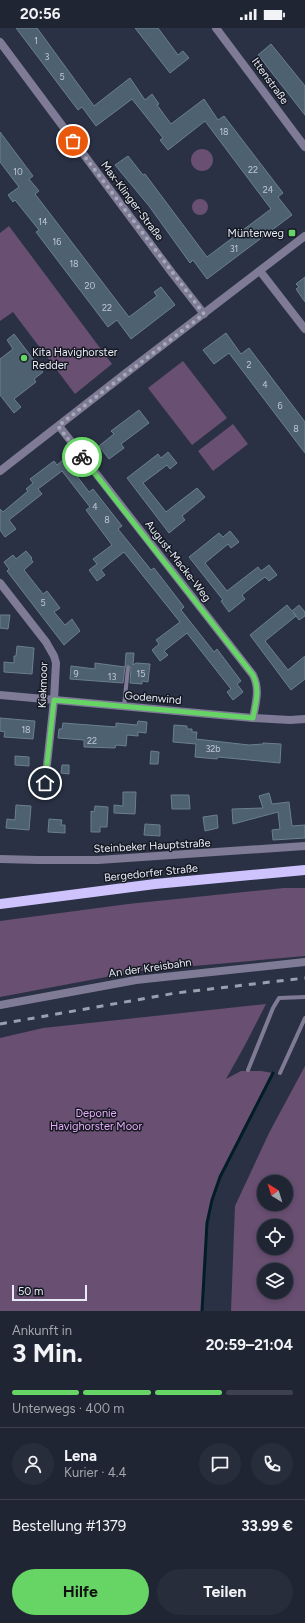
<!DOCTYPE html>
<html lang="de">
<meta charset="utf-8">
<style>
:root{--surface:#202533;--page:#282d3b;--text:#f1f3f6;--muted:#a2a5ac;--line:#3d424e;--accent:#67d466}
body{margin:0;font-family:Figtree,sans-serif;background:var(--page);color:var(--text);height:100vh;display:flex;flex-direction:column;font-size:15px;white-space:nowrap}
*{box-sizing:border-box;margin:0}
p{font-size:13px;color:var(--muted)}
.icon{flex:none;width:22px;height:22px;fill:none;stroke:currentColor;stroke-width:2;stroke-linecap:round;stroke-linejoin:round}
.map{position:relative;height:1283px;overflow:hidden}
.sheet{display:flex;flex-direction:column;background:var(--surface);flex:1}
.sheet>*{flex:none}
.needle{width:26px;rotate:322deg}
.buttons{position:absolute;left:257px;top:1147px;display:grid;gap:8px}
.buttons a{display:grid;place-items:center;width:36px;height:36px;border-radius:50%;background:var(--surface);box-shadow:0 2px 6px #0003,0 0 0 1px var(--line);font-size:20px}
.scale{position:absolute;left:12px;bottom:10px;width:75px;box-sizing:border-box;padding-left:4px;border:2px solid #e6ebf7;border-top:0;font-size:11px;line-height:14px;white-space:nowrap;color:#e6ebf7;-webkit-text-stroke:3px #161922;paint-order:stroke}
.pin{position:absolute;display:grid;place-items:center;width:34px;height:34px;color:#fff;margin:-17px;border:2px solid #fff;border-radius:50%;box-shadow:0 1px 4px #0007}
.courier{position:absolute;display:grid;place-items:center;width:40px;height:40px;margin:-20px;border:3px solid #67d466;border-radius:50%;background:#fff;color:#222;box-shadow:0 1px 5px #0007}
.head em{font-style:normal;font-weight:700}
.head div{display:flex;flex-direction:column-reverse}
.head{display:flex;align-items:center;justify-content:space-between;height:68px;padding:0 12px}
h1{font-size:26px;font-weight:700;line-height:30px}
.bar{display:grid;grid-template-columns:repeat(4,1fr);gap:6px 4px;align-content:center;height:48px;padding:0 12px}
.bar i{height:5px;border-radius:3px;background:var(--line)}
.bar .selected{background:var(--accent)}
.bar p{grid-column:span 4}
.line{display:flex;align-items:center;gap:10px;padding:0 12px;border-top:1px solid var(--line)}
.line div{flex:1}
.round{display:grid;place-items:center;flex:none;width:42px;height:42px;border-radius:21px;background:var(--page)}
.primary-button{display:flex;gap:8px;margin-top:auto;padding:8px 12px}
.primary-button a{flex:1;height:46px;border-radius:24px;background:var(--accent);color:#111;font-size:16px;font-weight:700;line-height:46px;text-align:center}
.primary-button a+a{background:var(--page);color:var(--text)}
.status{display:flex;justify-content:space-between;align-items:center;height:28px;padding:0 20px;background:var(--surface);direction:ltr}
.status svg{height:11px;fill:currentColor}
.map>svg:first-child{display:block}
.green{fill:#694f72;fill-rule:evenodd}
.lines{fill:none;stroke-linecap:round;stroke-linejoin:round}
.stream{stroke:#011d25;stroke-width:3}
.building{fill:#4e6171;stroke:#6a7f8f}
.service{stroke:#7f7b96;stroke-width:4}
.minor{stroke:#7f7b96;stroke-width:8}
.tertiary{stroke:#7f7b96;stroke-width:8}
.primary{stroke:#cec3fc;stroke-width:10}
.rail{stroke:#9aa0af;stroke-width:3;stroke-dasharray:7 7;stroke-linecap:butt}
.done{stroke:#a4aab8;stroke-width:4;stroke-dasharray:0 7.2}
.route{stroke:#67d466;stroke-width:5}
.poi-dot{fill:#67d466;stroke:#161922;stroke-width:1.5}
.labels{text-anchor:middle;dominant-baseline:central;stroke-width:3;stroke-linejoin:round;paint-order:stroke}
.number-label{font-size:9px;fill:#c0c8d6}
.street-label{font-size:11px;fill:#e6ebf7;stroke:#161922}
.poi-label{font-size:11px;fill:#e6ebf7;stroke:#161922;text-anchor:end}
.park-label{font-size:11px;fill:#e8adfa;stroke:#161922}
</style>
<div class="status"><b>20:56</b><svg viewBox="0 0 49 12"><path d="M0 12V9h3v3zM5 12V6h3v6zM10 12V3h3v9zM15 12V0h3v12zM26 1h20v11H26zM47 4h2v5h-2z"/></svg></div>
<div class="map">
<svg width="305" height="1283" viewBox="0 0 305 1283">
<rect width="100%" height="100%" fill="#2a3144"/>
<g class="green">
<circle cx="202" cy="132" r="11"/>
<circle cx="200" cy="179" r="8"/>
<polygon points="9,198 112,336 75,366 13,284 0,293 0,205"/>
<polygon points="183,333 227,390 192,417 148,360"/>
<polygon points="233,396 248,416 213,443 198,423"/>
<polygon points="284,860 305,860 305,928 138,943 0,969 0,893 128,876"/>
<polygon points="266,976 245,1017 226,1051 241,1043 261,1043 273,1045 220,1149 212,1172 207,1195 202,1283 0,1283 0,1010 43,1000"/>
<path d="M305 1038V1283H231L235 1178 269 1105ZM264 1154H286V1176H264ZM264 1198H286V1220H264ZM264 1242H286V1264H264Z"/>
</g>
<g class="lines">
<polyline class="stream" points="202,1283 207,1195 212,1172 220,1149 273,1045"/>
</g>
<g class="building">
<polygon points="16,0 37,0 94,78 130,50 145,72 152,66 159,76 157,77 171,96 204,71 218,92 224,88 283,165 278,169 292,187 207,251 193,232 190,235 149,178 115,137 128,128 143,147 145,146 207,229 271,181 205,93 168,122 160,112 163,110 132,71 96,98 82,79 78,82"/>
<polygon points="135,0 158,0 178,27 183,23 189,30 170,45"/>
<polygon points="271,16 305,58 305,87 258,27"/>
<polygon points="0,104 33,148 29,151 39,163 35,166 129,289 157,268 154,264 161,259 175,277 131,311 117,292 108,299 36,204 39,202 15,172 13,174 8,167 19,159 0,134"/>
<polygon points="305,249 305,274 296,261 299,259 296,256"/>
<polygon points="226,305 241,326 249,320 305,394 305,425 229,325 214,336 203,322"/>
<polygon points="14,306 43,344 34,351 36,354 14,371 21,379 14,385 0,367 0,331 13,321 7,312"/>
<polygon points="139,382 149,395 121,416 124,420 109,431 99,418 114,406 111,403"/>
<polygon points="168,424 177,435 170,441 167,437 143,455 166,484 197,460 205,469 182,488 185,492 169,505 127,450 158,426 161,430"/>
<polygon points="64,431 89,464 93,461 122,498 118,501 151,542 154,540 184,579 181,582 214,624 217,621 241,653 237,656 243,664 233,672 227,664 231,661 187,605 164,623 168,627 160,633 152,622 159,616 156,612 180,594 124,524 101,542 105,547 97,553 89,542 97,536 93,531 112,517 86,482 90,479 62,443 38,461 42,466 9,492 16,501 5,509 0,502 0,481 3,484 28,463 26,461 33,455 30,451 54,433 57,437"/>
<polygon points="230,503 239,514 231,520 228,516 205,535 227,563 258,539 261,543 269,537 277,547 269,553 265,549 257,555 242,567 245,571 229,584 221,573 223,572 189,529 219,505 223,509"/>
<polygon points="26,523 32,530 31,531 33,534 24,542 43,566 47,563 60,580 54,584 65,597 72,591 80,603 64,617 7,543 9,541 4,534 13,527 16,531"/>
<polygon points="287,577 292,583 299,577 305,584 305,588 299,592 293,584 296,588 265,613 288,642 305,628 305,651 291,662 250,607"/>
<polygon points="0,587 10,587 8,601 0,600"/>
<polygon points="17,618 34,620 32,646 4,644 4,634 14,635 14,628 16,628"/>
<polygon points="126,625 134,625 133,637 136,635 150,636 148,654 142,653 142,656 130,655 131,640 128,637 125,639 123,655 70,651 71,638 95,641 95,635 125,639"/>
<polygon points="0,690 35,693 33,711 4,709 5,704 0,703"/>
<polygon points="138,693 147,694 146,705 138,704 138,708 127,707 126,718 116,717 115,720 84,719 84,712 58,710 59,701 62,701 63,695 116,699 116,695 137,697"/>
<polygon points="174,697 187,698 187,701 192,701 192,704 197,704 196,711 249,717 263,716 263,715 281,716 280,735 218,729 217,731 195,729 196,716 173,714"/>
<polygon points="151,723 159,724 158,736 150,736"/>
<polygon points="15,728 29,729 29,738 15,737"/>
<polygon points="62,737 69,737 69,746 61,745"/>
<polygon points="123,764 136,764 135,786 114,785 114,777 123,778"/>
<polygon points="269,765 272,776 289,774 292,798 305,797 305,810 273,812 272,802 280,801 278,784 233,796 232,781 263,780 259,768"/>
<polygon points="171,767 189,767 190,781 172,781"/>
<polygon points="16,777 31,778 29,802 6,800 7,791 15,792"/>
<polygon points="95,778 108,779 107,799 100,799 100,804 91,804 91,783 94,784"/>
<polygon points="217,787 218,800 205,803 203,789"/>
<polygon points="49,791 62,792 61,797 65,797 65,805 48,804"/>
<polygon points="145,796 160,797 160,808 144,807"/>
</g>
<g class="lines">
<g class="service">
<polyline points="124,678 128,640"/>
<polyline points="248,1042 273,980 279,970 305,969"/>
<polyline points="280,1045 305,990"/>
</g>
<g class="minor">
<polyline points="216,0 305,119"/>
<polyline points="0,14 172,245 204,286"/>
<polyline points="260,243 305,301"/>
<path d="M59 398 253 647C260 661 256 674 253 690"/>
<polyline points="0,555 46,614 54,628 56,635 54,672 45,755"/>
<polyline points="0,667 253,690 290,692 305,691"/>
<polyline points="0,831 38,832 98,832 305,818"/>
<polyline points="0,977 136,952 305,934"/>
</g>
<polyline class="tertiary" points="0,443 126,345 305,208"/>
<polyline class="primary" points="0,876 155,856 305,842"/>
<polyline class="rail" points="0,996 176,965 305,950"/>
</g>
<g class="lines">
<polyline class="done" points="73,113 204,286 58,398 82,429"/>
<path class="route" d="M45 755 54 672 253 690C256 674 260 661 253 647L82 429"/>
</g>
<g class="poi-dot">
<rect x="288" y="201" width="8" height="8" rx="2"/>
<circle cx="24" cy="330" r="4"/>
</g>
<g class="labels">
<g class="number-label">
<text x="36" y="12">1</text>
<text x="47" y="28">3</text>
<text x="62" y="48">5</text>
<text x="224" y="103">18</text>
<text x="253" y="141">22</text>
<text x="18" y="143">10</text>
<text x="268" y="161">24</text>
<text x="43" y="193">14</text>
<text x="57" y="213">16</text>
<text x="234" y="220">31</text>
<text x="74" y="235">18</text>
<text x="90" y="257">20</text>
<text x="107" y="279">22</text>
<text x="249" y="336">2</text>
<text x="265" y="356">4</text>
<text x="280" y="377">6</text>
<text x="296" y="400">8</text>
<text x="95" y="478">4</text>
<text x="107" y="491">8</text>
<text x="43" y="574">5</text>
<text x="76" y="645">9</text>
<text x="141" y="645">15</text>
<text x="112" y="648">13</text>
<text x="26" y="701">18</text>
<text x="92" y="712">22</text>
<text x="213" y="720">32b</text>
</g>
<g class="street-label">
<text transform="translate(270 53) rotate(54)">Ittenstraße</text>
<text transform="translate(132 173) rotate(53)">Max-Klinger-Straße</text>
<text transform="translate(178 533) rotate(52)">August-Macke-Weg</text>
<text transform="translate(43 657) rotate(-88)">Kiekmoor</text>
<text transform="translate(153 670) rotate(5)">Godenwind</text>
<text transform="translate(152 818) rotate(-3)">Steinbeker Hauptstraße</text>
<text transform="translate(151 845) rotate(-6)">Bergedorfer Straße</text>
<text transform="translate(150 940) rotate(-8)">An der Kreisbahn</text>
</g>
<g class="poi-label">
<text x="284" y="205">Münterweg</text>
<text x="32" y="324" text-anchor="start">Kita Havighorster<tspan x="32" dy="13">Redder</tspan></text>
</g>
<g class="park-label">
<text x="96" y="1085">Deponie<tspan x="96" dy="13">Havighorster Moor</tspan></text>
</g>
</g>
</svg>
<div class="buttons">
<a><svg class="needle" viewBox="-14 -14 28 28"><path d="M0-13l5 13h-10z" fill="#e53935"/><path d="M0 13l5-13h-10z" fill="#a2a5ac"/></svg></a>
<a><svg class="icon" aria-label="locate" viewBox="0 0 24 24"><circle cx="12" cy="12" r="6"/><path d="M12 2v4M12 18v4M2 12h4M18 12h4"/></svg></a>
<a><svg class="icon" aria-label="layers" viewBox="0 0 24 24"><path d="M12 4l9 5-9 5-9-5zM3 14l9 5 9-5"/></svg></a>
</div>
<div class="scale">50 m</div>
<div class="pin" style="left:73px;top:113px;background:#ea580c"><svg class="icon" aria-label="bag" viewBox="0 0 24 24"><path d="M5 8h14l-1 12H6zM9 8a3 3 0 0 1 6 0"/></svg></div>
<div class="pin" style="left:45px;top:755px;background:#1f2937"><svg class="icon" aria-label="home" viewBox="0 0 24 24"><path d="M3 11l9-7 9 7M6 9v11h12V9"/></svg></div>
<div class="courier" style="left:82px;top:429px"><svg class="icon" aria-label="bike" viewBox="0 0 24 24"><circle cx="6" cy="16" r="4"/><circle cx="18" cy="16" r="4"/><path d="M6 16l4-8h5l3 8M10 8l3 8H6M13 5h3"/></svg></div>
</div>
<section class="sheet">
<div class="head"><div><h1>3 Min.</h1><p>Ankunft in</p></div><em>20:59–21:04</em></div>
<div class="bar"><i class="selected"></i><i class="selected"></i><i class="selected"></i><i></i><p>Unterwegs · 400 m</p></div>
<div class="line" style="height:72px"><a class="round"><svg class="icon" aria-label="person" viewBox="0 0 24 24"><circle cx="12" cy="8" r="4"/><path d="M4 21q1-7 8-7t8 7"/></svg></a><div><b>Lena</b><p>Kurier · 4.4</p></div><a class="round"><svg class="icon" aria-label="chat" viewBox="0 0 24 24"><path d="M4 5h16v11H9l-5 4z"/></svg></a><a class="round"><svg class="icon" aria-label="phone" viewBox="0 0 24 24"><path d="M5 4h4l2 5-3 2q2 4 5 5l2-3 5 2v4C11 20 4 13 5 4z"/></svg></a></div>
<div class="line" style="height:52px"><div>Bestellung #1379</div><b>33.99 €</b></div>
<div class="primary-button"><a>Hilfe</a><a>Teilen</a></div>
</section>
